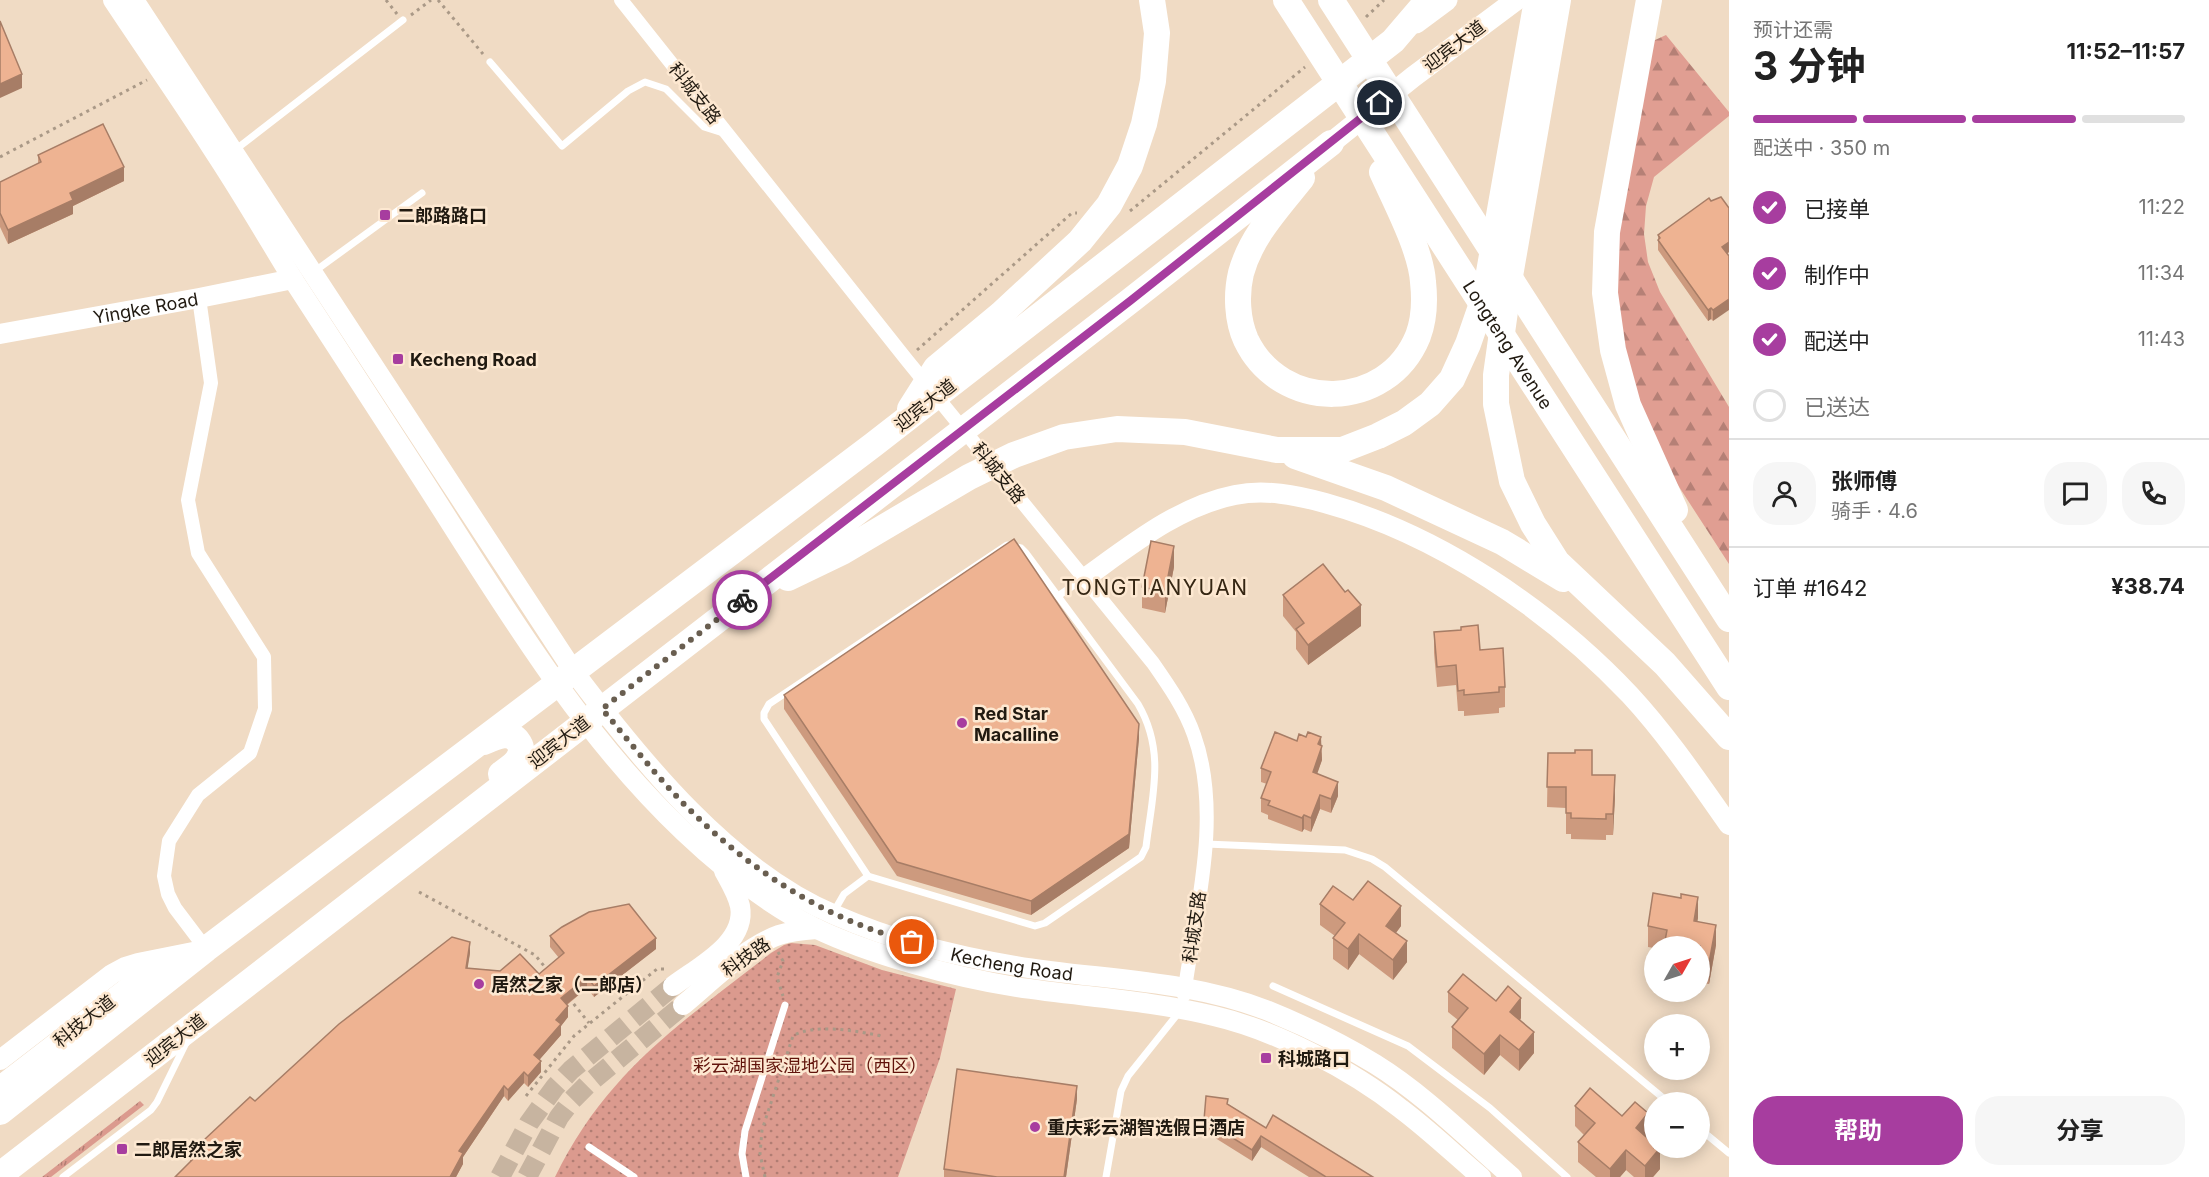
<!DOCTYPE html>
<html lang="zh">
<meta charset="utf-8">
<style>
:root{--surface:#fff;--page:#f6f6f6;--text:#222;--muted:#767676;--line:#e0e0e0;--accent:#a73d9f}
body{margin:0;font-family:Inter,"Noto Sans SC",sans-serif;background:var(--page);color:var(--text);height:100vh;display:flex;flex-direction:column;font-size:22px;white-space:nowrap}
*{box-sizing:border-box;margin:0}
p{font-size:20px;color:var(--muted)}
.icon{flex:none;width:33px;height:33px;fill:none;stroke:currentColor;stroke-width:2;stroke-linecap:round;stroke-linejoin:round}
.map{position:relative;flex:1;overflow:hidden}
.panel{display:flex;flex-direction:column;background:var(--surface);width:480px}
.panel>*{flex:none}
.needle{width:39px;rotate:51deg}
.controls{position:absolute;left:1644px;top:936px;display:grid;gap:12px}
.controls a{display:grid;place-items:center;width:66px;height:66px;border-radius:50%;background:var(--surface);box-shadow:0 3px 15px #0003;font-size:30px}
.pin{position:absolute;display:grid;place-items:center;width:51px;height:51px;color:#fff;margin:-26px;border:3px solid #fff;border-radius:50%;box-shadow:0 2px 6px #0007}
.courier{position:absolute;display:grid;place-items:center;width:60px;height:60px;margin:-30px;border:4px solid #a73d9f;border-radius:50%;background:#fff;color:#222;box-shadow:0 2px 8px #0007}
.head em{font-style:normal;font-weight:700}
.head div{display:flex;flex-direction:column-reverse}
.head{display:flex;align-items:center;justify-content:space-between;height:102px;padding:0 24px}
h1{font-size:39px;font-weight:700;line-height:45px}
.bar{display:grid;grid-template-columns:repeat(4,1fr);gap:9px 6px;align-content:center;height:72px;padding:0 24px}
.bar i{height:8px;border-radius:4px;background:var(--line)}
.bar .selected{background:var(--accent)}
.bar p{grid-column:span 4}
.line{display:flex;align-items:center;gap:15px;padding:0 24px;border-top:2px solid var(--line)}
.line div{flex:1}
.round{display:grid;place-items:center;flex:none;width:63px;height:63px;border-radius:24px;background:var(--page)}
ol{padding:0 24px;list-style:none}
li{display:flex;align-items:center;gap:18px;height:66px}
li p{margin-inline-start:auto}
li .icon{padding:6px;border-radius:50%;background:var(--accent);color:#fff;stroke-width:4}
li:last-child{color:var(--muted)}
li i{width:33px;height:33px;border:3px solid var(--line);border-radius:50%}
.primary-button{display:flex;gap:12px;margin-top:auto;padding:12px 24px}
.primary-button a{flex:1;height:69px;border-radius:24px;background:var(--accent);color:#fff;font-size:24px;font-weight:700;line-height:69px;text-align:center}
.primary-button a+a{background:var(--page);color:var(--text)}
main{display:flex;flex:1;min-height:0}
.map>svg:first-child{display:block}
.grass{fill:url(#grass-tufts)}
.forest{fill:url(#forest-firs)}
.park{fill:url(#park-dots)}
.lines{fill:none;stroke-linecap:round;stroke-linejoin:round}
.secondary-tunnel{stroke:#c7b4a0;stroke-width:20;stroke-dasharray:20 10;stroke-linecap:butt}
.path{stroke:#aa9987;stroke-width:3;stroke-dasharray:3 4.5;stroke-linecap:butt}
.lane{stroke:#fff;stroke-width:7}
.street{stroke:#fff;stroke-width:14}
.secondary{stroke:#fff;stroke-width:20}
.primary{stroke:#fff;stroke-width:21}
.highway{stroke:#fff;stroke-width:26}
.wall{fill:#cd9a7e}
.shaded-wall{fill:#a77d66}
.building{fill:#eeb392;stroke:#a77d66;stroke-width:1.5}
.done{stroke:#695e50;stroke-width:6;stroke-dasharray:0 10.8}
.route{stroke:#a73d9f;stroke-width:8}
.poi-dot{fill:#a73d9f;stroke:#fde8d1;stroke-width:2}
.labels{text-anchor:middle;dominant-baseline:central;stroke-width:5;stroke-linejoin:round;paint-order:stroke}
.street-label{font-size:18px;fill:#211a11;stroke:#fde8d1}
.poi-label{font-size:18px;font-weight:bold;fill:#211a11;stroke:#fde8d1;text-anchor:start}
.park-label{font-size:18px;fill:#61130b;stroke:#fde8d1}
.quarter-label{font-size:21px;letter-spacing:1.5px;fill:#352613;stroke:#fde8d1}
</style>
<main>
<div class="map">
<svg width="1729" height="1177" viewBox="0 0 1729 1177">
<defs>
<pattern id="grass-tufts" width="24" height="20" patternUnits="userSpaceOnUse" patternTransform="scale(1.5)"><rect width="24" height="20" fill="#db9a8e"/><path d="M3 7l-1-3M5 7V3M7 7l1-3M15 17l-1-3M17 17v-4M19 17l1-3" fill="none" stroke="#b17d73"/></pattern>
<pattern id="forest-firs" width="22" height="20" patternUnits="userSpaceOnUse" patternTransform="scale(1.5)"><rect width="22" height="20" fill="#e09e92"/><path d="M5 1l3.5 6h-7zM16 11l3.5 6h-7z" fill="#b58076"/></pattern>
<pattern id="park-dots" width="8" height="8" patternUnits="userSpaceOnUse" patternTransform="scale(1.5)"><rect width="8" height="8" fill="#db9a8e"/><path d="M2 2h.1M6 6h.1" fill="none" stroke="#b17d73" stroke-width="1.8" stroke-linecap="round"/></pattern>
</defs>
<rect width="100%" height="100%" fill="#f0dbc4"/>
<polygon class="grass" points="140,1101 144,1105 51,1177 42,1177"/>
<polygon class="forest" points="1666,35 1729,112 1729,116 1654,177 1646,206 1644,234 1648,262 1660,292 1729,407 1729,564 1661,459 1627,377 1613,265 1653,41"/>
<path class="park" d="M791 943 815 945 882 970 956 989 940 1058 898 1177H555C606 1072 682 1022 771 953L784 945Z"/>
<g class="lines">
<g class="secondary-tunnel">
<polyline points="500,1177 529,1123 555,1087 571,1070 673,986"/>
<polyline points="527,1177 559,1117 572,1100 588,1084 683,1005"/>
</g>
<g class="path">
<polyline points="386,0 397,14"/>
<polyline points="438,0 483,54"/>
<polyline points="411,15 431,0"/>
<polyline points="1366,17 1384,0"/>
<polyline points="0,157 147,80"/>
<polyline points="1130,211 1305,67"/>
<polyline points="917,350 1072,213 1077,213"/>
<polyline points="419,892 535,955 549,972"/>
<polyline points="778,952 783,961 777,977 783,996"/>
<polyline points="569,998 589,1023"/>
<polyline points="526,1096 574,1036 657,969 666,969"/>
<path d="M765 1177 760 1154 762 1130 793 1036C814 1023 858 1031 881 1036"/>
</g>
<g class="lane">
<polyline points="490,62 562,146 628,91 645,82 666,89 704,127 723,133"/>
<polyline points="235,150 403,20"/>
<polyline points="315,271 422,193"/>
<path d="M1007 545 1021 548 1026 553 1138 704C1166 752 1152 796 1146 847L1141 857 1045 923 1035 926 868 876 764 719V713L769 704Z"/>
<polyline points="1058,596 1083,579"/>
<polyline points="1206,844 1345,850 1372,859 1385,867 1668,1102"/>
<polyline points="833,913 844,894 868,876"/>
<polyline points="1273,986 1408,1046 1490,1108 1567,1177"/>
<polyline points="1700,1129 1729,1153"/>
<polyline points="589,1147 634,1177"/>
<polyline points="63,1177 151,1110 157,1102 186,1043"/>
<polyline points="746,1177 742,1154 745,1131 785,1005"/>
<polyline points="1106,1177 1121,1091 1128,1076 1180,1011"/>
</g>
<g class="street">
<path d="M621 0 906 359 1153 663C1169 686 1185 709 1194 735 1223 815 1195 913 1184 995"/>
<polyline points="199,298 211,383 188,500 198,553 264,657 265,709 250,753 198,795 169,841 164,876 168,894 175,908 206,949"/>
</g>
<g class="secondary">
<path d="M113 0C148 53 185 105 219 159 245 199 269 240 294 281 330 337 367 393 403 449 490 582 568 722 684 832 723 869 767 904 815 928 871 955 954 977 1016 987 1082 997 1149 1000 1214 1016 1275 1030 1352 1070 1401 1109 1429 1130 1454 1154 1481 1177"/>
<path id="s1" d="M134 0 574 672C641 761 730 871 835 915 892 940 954 956 1016 966 1100 980 1186 979 1266 1010 1303 1025 1341 1043 1375 1064 1425 1095 1468 1139 1512 1177"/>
<path id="s2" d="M0 334 199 298 293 279"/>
<path d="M1085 578C1131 545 1179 506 1235 495 1265 489 1296 495 1325 503 1438 534 1550 610 1630 695 1667 735 1698 781 1729 825"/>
<path d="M673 986C698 967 747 943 740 906 737 893 730 882 724 871"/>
<path d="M683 1005C711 982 745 947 779 935 791 931 804 930 817 929"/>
<polyline points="0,1060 112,974 125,967 138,963 203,950"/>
<polyline points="0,1086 163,960"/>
</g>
<g class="primary">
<polyline points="1416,23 1447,0"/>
<polyline points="1331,143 1413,77 1516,0"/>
</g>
<g class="highway">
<path id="s3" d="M1286 0 1729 687"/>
<polyline points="1331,0 1729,619"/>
<polyline points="1558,0 1510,276 1496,375 1496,404 1512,481 1533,524 1557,562 1665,664 1729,737"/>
<polyline points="1649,0 1607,232 1605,293 1613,350 1628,405 1675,510"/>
<path d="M1302 178C1279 207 1251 236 1241 273 1236 294 1237 320 1246 340 1281 413 1387 412 1418 336 1424 320 1425 300 1423 282 1421 250 1396 203 1382 172"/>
<polyline points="910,409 936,368 1001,314 1080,241 1109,205 1130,166 1144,124 1153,81 1157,33 1152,0"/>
<polyline points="1295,456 1386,488 1502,542 1563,579"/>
<polyline points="788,578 842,552 969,477 1014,455 1064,437 1117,429 1185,432 1277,450 1342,450 1378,436 1404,423 1430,404 1452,379 1468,344 1485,295 1537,0"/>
<path d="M484 742C495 737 511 729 519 743 522 748 522 753 519 757 516 764 507 769 501 774"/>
<polyline points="0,1112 206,949 873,445 1393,41 1428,0"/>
<polyline points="0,1175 1130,301 1331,143"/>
</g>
</g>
<g class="wall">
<polygon points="38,155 124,181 73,206 73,214 8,244 0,227 0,182 38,164"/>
<polygon points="1711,201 1729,208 1729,252 1727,254 1713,321 1711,319 1708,321 1658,250 1658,235"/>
<polygon points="1174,567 1165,613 1142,608 1142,587"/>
<polygon points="1345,592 1361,626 1308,665 1296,649 1296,632 1283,616 1283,595"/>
<polygon points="1434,632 1480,650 1505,687 1505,707 1499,708 1499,713 1464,716 1464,711 1458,711 1456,685 1437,687 1434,653"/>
<polygon points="784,695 1139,738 1129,848 1031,915 897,876 784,709"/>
<polygon points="1297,741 1321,746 1322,760 1317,773 1338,796 1331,813 1320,809 1311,832 1304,829 1302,832 1268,819 1268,815 1261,812 1261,798 1267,784 1261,782 1261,768"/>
<polygon points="1548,753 1592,775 1615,796 1613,835 1606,835 1606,840 1571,839 1571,834 1566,834 1566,808 1547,807"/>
<polygon points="1353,900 1401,926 1396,933 1407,962 1393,980 1359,954 1348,970 1333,959 1333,938 1335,936 1320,925 1320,904"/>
<polygon points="1698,918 1697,921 1716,945 1709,984 1702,983 1702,987 1700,987 1700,946 1654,946 1654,948 1648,947 1648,926"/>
<polygon points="550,936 656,949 594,997 587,988 567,1005 568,1017 561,1026 561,1035 539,1060 541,1072 528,1087 524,1083 508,1101 504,1096 463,1157 463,1164 456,1177 175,1177 190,1163 190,1153 255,1101 470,953 467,968 539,974 559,958 550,947"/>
<polygon points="1448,992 1496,1001 1521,1018 1520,1021 1534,1053 1519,1071 1500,1055 1484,1075 1452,1048 1452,1027 1458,1020 1448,1012"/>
<polygon points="1077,1099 1066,1177 944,1177 944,1169"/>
<polygon points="1228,1104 1266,1128 1373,1177 1309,1177 1261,1147 1252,1161 1204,1131 1204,1120"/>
<polygon points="1575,1106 1622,1116 1648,1134 1646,1137 1660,1169 1653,1177 1634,1177 1626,1170 1620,1177 1596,1177 1578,1162 1578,1142 1584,1135 1575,1126"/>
</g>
<g class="shaded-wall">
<polygon points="22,74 22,88 0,98 0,84"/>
<polygon points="124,167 124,181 73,206 73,214 8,244 8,230 70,193"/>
<polygon points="1729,242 1729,252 1722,257 1722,247"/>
<polygon points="1729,299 1729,310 1713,321 1713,310"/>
<polygon points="1711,308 1711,319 1708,321 1708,310"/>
<polygon points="1174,546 1174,567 1165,613 1165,592"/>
<polygon points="1361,605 1361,626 1308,665 1308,645"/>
<polygon points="1139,724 1139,738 1129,848 1031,915 1031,901"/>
<polygon points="1321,737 1322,760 1313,786 1313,772 1318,744"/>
<polygon points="1615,775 1615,796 1613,835 1613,814"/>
<polygon points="1338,782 1338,796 1331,813 1331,799"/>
<polygon points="1320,795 1320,809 1311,832 1311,818"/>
<polygon points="1304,815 1304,829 1302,832 1302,818"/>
<polygon points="1698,897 1698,918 1694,941 1694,921"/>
<polygon points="1401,906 1401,926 1386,946 1386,926"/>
<polygon points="1716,925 1716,945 1709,984 1709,963"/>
<polygon points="1359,934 1359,954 1348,970 1348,949"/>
<polygon points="656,938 656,949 594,997 594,986"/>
<polygon points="1407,941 1407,962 1393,980 1393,960"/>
<polygon points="470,942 470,953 466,979 466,968"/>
<polygon points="587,977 587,988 561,1009 561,998"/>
<polygon points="1521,998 1521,1018 1510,1033 1510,1012"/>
<polygon points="568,1006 568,1017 561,1026 561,1035 534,1066 534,1055 556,1020"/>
<polygon points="1534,1032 1534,1053 1519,1071 1519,1050"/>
<polygon points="1500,1035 1500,1055 1484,1075 1484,1054"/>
<polygon points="541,1061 541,1072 528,1087 528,1076"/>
<polygon points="524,1072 524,1083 508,1101 508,1090"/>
<polygon points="504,1086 504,1096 463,1157 463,1164 456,1177 450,1177 459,1151"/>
<polygon points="1077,1086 1077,1099 1066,1177 1064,1177"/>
<polygon points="1648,1113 1648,1134 1636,1148 1636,1128"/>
<polygon points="1261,1136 1261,1147 1252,1161 1252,1150"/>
<polygon points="1660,1148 1660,1169 1653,1177 1645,1177 1645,1166"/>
<polygon points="1626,1150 1626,1170 1620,1177 1610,1177 1610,1169"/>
</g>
<g class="building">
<polygon points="0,21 22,74 0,84"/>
<polygon points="103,124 124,167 70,193 73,200 8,230 0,213 0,182 41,162 38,155"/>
<polygon points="1721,197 1729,208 1729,242 1722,247 1729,256 1729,299 1713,310 1711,308 1708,310 1658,240 1660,238 1658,235 1709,198 1711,201"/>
<polygon points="1014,539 1139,724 1129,834 1031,901 897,862 784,695"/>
<polygon points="1151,541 1174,546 1165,592 1142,587"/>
<polygon points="1323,564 1345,592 1348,590 1361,605 1308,645 1296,629 1304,623 1283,595"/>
<polygon points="1478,625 1480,650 1503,648 1505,687 1499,687 1499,692 1464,695 1464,690 1458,691 1456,665 1437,667 1434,632 1461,630 1461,627"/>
<polygon points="1275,732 1297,741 1299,734 1306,737 1308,732 1321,737 1318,744 1322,746 1313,772 1338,782 1331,799 1320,795 1311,818 1304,815 1302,818 1268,805 1270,801 1261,798 1271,772 1261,768"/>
<polygon points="1575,750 1592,750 1592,775 1615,775 1613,814 1606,814 1606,819 1571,818 1571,813 1566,813 1566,787 1547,787 1548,753 1575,753"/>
<polygon points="1368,881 1401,906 1386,926 1407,941 1393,960 1359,934 1348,949 1333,938 1345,923 1320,904 1333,886 1353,900"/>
<polygon points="1653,893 1681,898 1681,894 1698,897 1694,921 1716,925 1709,963 1702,962 1702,967 1700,966 1700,946 1664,946 1667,930 1648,926"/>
<polygon points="629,904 656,938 594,986 587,977 561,998 568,1006 556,1020 561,1024 534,1055 541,1061 528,1076 524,1072 508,1090 504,1086 459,1151 463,1153 450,1177 175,1177 194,1158 190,1153 250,1097 255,1101 339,1024 452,937 470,942 466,968 500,971 520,954 539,974 564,953 550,936 562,927 589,912"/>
<polygon points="1463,974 1496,1001 1508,986 1521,998 1510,1012 1534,1032 1519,1050 1500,1035 1484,1054 1452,1027 1468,1008 1448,992"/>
<polygon points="957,1069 1077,1086 1064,1177 997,1177 944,1169"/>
<polygon points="1590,1088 1622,1116 1635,1102 1648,1113 1636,1128 1654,1144 1654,1148 1660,1148 1645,1166 1626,1150 1610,1169 1578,1142 1595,1123 1575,1106"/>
<polygon points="1206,1096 1228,1099 1227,1104 1266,1128 1273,1115 1373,1177 1326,1177 1261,1136 1252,1150 1204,1120"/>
</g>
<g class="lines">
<path class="done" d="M742 600 602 709C631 743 659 780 692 812 754 873 827 920 912 942"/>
<polyline class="route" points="742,600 1130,301 1380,103"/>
</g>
<g class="poi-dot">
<rect x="379" y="209" width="12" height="12" rx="3"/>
<rect x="392" y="353" width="12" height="12" rx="3"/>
<circle cx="962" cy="723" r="6"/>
<circle cx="479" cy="984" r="6"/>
<rect x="1260" y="1052" width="12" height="12" rx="3"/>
<circle cx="1035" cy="1127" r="6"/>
<rect x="116" y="1143" width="12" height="12" rx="3"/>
</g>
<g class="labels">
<g class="street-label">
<text transform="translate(1454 46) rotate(-37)">迎宾大道</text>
<text transform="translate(695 93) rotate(52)">科城支路</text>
<text stroke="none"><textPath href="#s2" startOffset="148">Yingke Road</textPath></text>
<text stroke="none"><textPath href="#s3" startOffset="410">Longteng Avenue</textPath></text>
<text transform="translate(925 405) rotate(-38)">迎宾大道</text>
<text transform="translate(999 473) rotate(51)">科城支路</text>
<text transform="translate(559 742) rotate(-38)">迎宾大道</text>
<text transform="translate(1194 927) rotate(-82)">科城支路</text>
<text transform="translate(746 957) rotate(-35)">科技路</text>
<text stroke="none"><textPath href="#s1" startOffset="1348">Kecheng Road</textPath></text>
<text transform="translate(84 1021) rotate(-38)">科技大道</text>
<text transform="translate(175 1040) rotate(-38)">迎宾大道</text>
</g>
<g class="poi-label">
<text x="397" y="215">二郎路路口</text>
<text x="410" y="359">Kecheng Road</text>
<text x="974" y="713">Red Star<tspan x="974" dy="21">Macalline</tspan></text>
<text x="491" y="984">居然之家（二郎店）</text>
<text x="1278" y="1058">科城路口</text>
<text x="1047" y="1127">重庆彩云湖智选假日酒店</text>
<text x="134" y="1149">二郎居然之家</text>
</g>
<g class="park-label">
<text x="810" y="1065">彩云湖国家湿地公园（西区）</text>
</g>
<g class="quarter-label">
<text x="1155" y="587">TONGTIANYUAN</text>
</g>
</g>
</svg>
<div class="controls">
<a><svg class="needle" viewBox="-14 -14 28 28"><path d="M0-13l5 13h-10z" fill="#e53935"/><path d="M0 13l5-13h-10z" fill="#767676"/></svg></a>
<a>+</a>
<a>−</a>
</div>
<div class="pin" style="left:912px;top:942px;background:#ea580c"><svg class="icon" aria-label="bag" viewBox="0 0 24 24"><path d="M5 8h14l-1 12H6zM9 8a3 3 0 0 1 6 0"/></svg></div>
<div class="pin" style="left:1380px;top:103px;background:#1f2937"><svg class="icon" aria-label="home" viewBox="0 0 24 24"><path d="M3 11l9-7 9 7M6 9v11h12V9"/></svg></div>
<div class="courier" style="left:742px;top:600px"><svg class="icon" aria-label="bike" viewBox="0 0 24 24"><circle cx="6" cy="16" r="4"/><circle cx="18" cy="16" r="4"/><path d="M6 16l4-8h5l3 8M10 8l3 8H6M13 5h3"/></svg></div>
</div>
<section class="panel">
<div class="head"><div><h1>3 分钟</h1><p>预计还需</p></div><em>11:52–11:57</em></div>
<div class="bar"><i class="selected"></i><i class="selected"></i><i class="selected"></i><i></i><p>配送中 · 350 m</p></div>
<ol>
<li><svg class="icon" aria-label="check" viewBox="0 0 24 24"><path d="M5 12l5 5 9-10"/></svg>已接单<p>11:22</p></li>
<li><svg class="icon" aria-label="check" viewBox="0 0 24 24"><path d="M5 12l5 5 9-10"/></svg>制作中<p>11:34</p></li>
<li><svg class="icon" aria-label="check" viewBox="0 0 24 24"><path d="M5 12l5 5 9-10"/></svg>配送中<p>11:43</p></li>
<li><i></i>已送达</li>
</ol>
<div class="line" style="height:108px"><a class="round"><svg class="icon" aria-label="person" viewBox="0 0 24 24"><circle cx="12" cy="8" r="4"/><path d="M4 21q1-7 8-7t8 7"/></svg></a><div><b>张师傅</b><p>骑手 · 4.6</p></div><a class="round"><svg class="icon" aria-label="chat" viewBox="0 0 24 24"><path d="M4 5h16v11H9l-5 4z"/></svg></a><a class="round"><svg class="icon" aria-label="phone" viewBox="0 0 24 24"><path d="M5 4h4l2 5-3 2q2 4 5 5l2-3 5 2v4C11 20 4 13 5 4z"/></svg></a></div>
<div class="line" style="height:78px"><div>订单 #1642</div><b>¥38.74</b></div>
<div class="primary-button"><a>帮助</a><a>分享</a></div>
</section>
</main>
